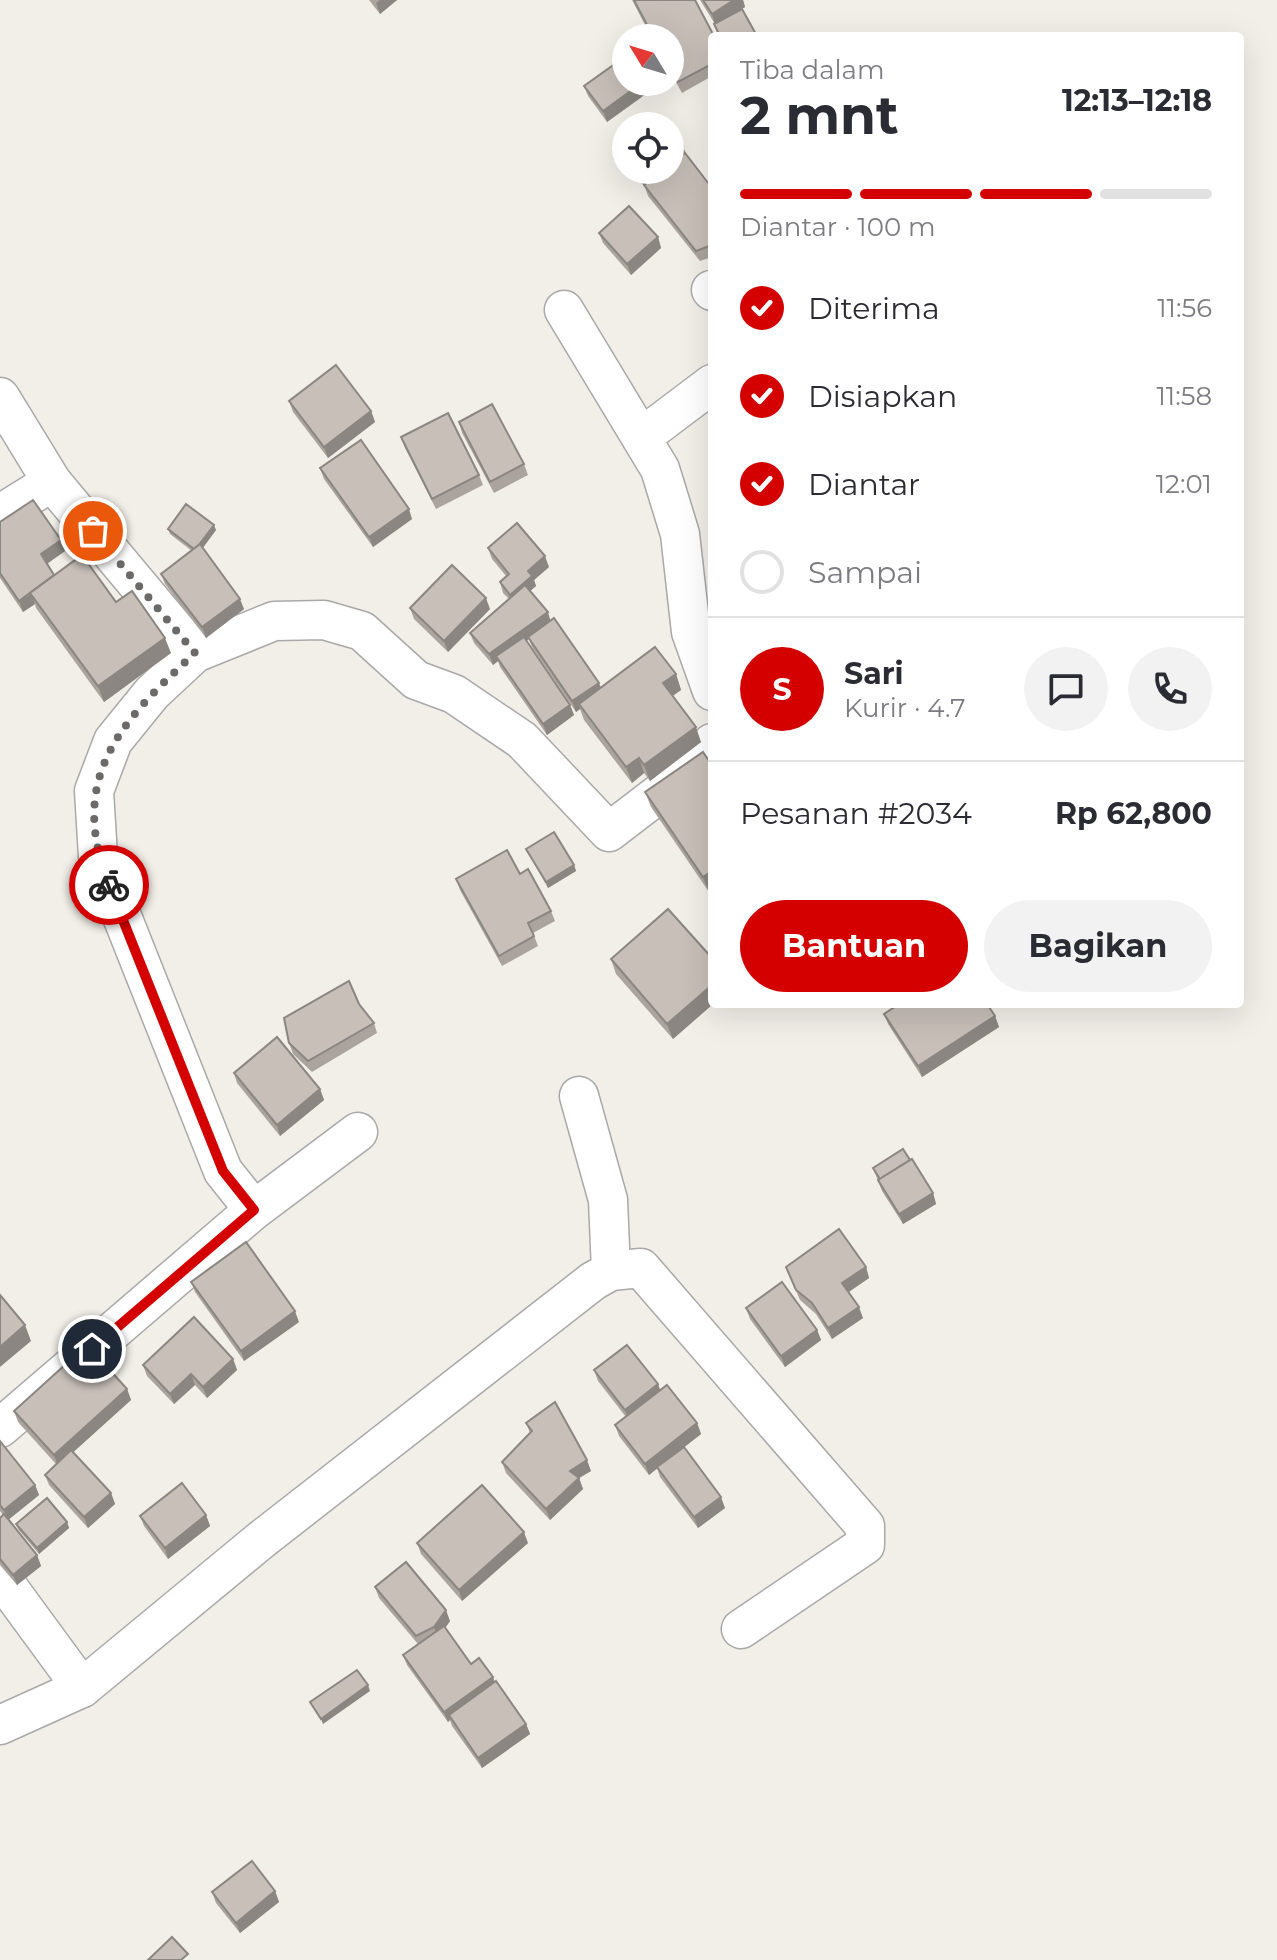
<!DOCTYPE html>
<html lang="id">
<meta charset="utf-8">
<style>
:root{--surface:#fff;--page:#f2f2f3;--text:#2b2b33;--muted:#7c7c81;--line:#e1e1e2;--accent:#d40000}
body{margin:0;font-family:Montserrat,sans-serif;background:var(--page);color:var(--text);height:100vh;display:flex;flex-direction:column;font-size:30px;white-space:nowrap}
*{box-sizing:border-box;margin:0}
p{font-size:26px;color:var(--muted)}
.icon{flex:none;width:44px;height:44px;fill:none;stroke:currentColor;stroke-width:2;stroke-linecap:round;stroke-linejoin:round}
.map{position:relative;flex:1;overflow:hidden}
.details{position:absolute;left:708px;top:32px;width:536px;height:976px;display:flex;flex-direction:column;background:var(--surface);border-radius:8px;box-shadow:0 8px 32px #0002}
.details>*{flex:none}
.needle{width:52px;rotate:308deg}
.buttons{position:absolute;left:612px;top:24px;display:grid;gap:16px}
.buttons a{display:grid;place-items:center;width:72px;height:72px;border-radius:50%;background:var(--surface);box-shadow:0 8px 32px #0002;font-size:40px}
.pin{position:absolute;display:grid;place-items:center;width:68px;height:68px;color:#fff;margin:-34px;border:4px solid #fff;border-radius:50%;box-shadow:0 2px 8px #0007}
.courier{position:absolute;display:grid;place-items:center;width:80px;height:80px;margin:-40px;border:6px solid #d40000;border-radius:50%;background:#fff;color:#222;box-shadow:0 2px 10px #0007}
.summary em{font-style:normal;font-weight:700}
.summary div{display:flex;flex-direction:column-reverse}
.summary{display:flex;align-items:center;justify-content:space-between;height:136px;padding:0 32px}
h1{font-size:52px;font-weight:700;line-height:60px}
.bar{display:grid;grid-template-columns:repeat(4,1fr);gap:12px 8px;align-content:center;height:96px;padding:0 32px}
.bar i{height:10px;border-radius:6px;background:var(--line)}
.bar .current{background:var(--accent)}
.bar p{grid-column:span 4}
.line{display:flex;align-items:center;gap:20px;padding:0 32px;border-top:2px solid var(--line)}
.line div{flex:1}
.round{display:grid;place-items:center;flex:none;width:84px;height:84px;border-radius:42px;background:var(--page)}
ol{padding:0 32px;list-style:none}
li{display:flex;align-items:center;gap:24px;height:88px}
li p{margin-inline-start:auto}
li .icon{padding:8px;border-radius:50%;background:var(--accent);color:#fff;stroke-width:4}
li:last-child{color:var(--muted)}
li i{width:44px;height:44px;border:4px solid var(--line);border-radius:50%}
.cta{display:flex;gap:16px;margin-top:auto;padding:16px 32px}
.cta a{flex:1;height:92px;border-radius:48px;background:var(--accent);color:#fff;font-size:32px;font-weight:700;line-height:92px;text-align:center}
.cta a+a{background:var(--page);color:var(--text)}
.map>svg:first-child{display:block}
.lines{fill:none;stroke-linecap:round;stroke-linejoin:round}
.minor-casing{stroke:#a9a9a9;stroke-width:41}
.minor{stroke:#fff;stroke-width:38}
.wall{fill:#aba49e}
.shaded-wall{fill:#8b8681}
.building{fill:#c7bfb8;stroke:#8b8681;stroke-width:2}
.done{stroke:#6b6a68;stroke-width:8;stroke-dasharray:0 14.4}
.route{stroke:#d40000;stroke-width:10}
</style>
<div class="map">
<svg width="1277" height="1960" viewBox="0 0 1277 1960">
<rect width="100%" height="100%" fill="#f2efe9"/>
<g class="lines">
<defs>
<g id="minor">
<polyline points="711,290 712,291"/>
<polyline points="564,310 660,469 680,534 691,632 712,691"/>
<polyline points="0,397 52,482 195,653"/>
<polyline points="643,436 712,384"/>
<polyline points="0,514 52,482"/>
<polyline points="579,1096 608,1200 611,1271"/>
<polyline points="254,1210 223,1171 98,856 94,791 113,741 152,693 195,653 274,621 324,620 362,631 416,680 454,694 522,740 609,832 703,760 712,743"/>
<polyline points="0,1428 254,1210 358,1132"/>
<polyline points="0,1576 82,1688"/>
<polyline points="0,1725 82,1688 261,1540 593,1281 611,1271 641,1268 865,1526 865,1545 741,1629"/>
</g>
</defs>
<use href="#minor" class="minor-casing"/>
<use href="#minor" class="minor"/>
</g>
<g class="wall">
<polygon points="369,0 397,0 380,14"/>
<polygon points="632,0 695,0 712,36 712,76 682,93 670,71 670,38 652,38"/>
<polygon points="700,0 743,0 745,7 740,10 757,36 719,36 716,30 715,24"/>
<polygon points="626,82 652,82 654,88 607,122 588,96 584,86"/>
<polygon points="683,146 686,154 712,188 712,257 700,261 648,196 645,187 631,170 670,170"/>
<polygon points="599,233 658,237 661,248 631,275 603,243"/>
<polygon points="289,401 371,411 375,422 328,458 293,412"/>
<polygon points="459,422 524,464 528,475 494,493 462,433"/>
<polygon points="401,437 479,475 483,485 436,509 405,448"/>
<polygon points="320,468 412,519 373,547 324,479"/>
<polygon points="0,522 61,540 65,551 47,564 54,575 116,602 171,653 104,702 36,608 35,604 23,612 0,578"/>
<polygon points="168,529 216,530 203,548 244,609 206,638 165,584 161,574 192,551 170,534"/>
<polygon points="488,548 549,567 534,580 536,586 530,591 551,621 601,688 676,674 681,690 673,696 701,742 650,781 644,773 632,783 584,720 580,709 576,712 532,647 529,639 526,641 570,705 574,715 547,735 500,667 498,661 493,665 474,643 470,633 509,599 503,593 500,582 506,576 492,559"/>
<polygon points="410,608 490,609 448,652 414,619"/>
<polygon points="712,765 712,890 709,892 651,807 645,792"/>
<polygon points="526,849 574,865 576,871 548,888"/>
<polygon points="520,874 551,911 555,921 533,933 538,946 502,966 460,890 456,879"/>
<polygon points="611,959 712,1004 713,1004 673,1039 616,974"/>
<polygon points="359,1004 374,1023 377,1033 312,1072 293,1054 289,1043"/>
<polygon points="884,1014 995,1016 999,1027 922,1077 888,1024"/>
<polygon points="234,1073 320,1089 324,1100 280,1136 237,1083"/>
<polygon points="873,1168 933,1193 936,1204 903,1224 882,1191"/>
<polygon points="786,1267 866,1267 869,1278 848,1292 863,1318 832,1339 816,1314 800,1300"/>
<polygon points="191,1282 299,1322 244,1361 195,1292"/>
<polygon points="746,1308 817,1330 821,1340 785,1367 750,1319"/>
<polygon points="233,1359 237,1370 207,1398 195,1385 174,1404 147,1376 143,1365"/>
<polygon points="594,1370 658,1384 660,1391 697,1423 701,1434 684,1447 725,1508 698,1528 660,1477 657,1468 649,1475 619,1436 615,1425 626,1417 598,1381"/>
<polygon points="127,1389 131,1400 73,1452 111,1493 115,1504 88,1528 49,1485 45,1475 56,1464 18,1422 14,1411"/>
<polygon points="526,1423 591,1471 579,1478 583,1489 550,1520 506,1473 502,1462 530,1433"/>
<polygon points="0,1441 35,1485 39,1495 8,1520 37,1555 41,1566 17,1585 0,1565 0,1518 3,1515 0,1511"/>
<polygon points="206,1515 210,1526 168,1559 144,1526 140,1516"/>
<polygon points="67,1522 69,1528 39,1554 18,1529 16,1524"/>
<polygon points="417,1543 528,1543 462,1601 421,1554"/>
<polygon points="375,1587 450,1621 445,1628 471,1664 495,1682 526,1724 530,1734 482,1768 452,1726 450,1720 448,1722 407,1665 403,1655 418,1644 379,1598"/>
<polygon points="275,1891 279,1902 240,1933 216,1903 212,1892"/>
</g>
<g class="shaded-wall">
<polygon points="380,0 397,0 380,14 376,3"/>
<polygon points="734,0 743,0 745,7 715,25 712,14"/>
<polygon points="643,82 652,82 654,88 607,122 603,111"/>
<polygon points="683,146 686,157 647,189 643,179 653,170 670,170 670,156"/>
<polygon points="658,237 661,248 631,275 627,264"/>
<polygon points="371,411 375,422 328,458 324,447"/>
<polygon points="409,509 412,519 373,547 369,537"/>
<polygon points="214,525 216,530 197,555 195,549"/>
<polygon points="61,540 65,551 45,565 41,554"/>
<polygon points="545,556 549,567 534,580 536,586 514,605 510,595 528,571"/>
<polygon points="31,594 35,604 23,612 19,601"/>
<polygon points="486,598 490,609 448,652 444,641"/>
<polygon points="240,599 244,609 206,638 202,627"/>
<polygon points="548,612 551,623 499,660 496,656 498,661 493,665 489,654"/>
<polygon points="165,638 171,653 104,702 98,686"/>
<polygon points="676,674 681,690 669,698 663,683"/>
<polygon points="599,683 603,693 579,704 580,709 576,712 572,701"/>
<polygon points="570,705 574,715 547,735 543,724"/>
<polygon points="696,727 701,742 650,781 644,765"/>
<polygon points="639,758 644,773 632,783 626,767"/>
<polygon points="574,865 576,871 548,888 546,882"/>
<polygon points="712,871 712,890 709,892 703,877"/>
<polygon points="712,985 712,1004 713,1004 673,1039 667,1024"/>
<polygon points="995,1016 999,1027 922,1077 918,1066"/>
<polygon points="320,1089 324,1100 280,1136 277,1125"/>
<polygon points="933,1193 936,1204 903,1224 899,1214"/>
<polygon points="866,1267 869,1278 846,1294 842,1283"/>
<polygon points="859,1307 863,1318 832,1339 828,1328"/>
<polygon points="295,1311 299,1322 244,1361 241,1351"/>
<polygon points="25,1325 31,1341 0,1367 0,1347"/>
<polygon points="817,1330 821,1340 785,1367 781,1356"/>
<polygon points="233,1359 237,1370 207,1398 203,1387"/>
<polygon points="191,1374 195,1385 174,1404 170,1394"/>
<polygon points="658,1384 662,1395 629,1421 625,1410"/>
<polygon points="127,1389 131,1400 58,1466 54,1455"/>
<polygon points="697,1423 701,1434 649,1475 645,1464"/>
<polygon points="587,1460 591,1471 579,1478 583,1489 550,1520 546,1509 570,1471"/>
<polygon points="35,1485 39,1495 8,1520 4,1510"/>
<polygon points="111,1493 115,1504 88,1528 84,1517"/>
<polygon points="721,1497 725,1508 698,1528 694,1517"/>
<polygon points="206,1515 210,1526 168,1559 165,1548"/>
<polygon points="67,1522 69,1528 39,1554 37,1548"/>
<polygon points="524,1532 528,1543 462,1601 459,1590"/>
<polygon points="37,1555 41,1566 17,1585 13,1575"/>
<polygon points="446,1610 450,1621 438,1638 434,1627"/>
<polygon points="493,1677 497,1688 449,1715 450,1720 448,1722 444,1712"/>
<polygon points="368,1685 370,1691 323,1724 321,1719"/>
<polygon points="526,1724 530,1734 482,1768 478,1758"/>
<polygon points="275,1891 279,1902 240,1933 236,1923"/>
</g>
<g class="building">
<polygon points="634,0 695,0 714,36 712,36 712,64 678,82 670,67 670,38 654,38"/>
<polygon points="703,0 734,0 712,14"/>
<polygon points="742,9 757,36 720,36 714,24"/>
<polygon points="626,56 626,82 643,82 603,111 584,86"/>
<polygon points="661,119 666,126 652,126"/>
<polygon points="670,131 683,146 670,156"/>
<polygon points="626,148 626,158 621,152"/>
<polygon points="685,153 712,188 712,245 696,251 644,185 663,170 670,170 670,165"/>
<polygon points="636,170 653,170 643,179"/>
<polygon points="629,206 658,237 627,264 599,233"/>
<polygon points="336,365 371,411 324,447 289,401"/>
<polygon points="492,404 524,464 490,482 459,422"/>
<polygon points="448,413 479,475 432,499 401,437"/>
<polygon points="361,440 409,509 369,537 320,468"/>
<polygon points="33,500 61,540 41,554 54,575 19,601 0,573 0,522"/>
<polygon points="186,504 214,525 198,546 194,549 168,529"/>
<polygon points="517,523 545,556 528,571 532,576 510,595 500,582 509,574 488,548"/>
<polygon points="200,544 240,599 202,627 161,574"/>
<polygon points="82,555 116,602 132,591 165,638 98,686 30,593"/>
<polygon points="452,565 486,598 444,641 410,608"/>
<polygon points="525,585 548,612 489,654 470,633"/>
<polygon points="554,618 599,683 572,701 528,637"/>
<polygon points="524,637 570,705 543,724 496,656"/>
<polygon points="655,647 676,674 663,683 696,727 644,765 639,758 626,767 579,704"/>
<polygon points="703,752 712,765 712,871 703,877 645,792"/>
<polygon points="554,832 574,865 546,882 526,849"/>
<polygon points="507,850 520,874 528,869 551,911 528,923 534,936 499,956 456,879"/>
<polygon points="668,909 712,958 712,985 667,1024 611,959"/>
<polygon points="349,981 359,1004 374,1023 308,1061 289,1043 284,1018"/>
<polygon points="899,1004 987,1004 995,1016 918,1066 884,1014"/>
<polygon points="277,1037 320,1089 277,1125 234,1073"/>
<polygon points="903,1149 910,1160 880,1179 873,1168"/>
<polygon points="912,1159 933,1193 899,1214 878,1180"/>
<polygon points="839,1229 866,1267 842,1283 859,1307 828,1328 812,1303 796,1290 786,1267"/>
<polygon points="246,1242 295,1311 241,1351 191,1282"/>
<polygon points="782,1282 817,1330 781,1356 746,1308"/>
<polygon points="0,1295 25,1325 0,1347"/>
<polygon points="194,1317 233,1359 203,1387 191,1374 170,1394 143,1365"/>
<polygon points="87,1345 127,1389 54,1455 14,1411"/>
<polygon points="627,1345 658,1384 625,1410 594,1370"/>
<polygon points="667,1385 697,1423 645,1464 615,1425"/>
<polygon points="555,1402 587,1460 570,1471 579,1478 546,1509 502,1462 532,1431 526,1423"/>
<polygon points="0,1441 35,1485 4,1510 0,1505"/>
<polygon points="684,1447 721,1497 694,1517 657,1467"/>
<polygon points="71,1450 111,1493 84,1517 45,1475"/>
<polygon points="182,1483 206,1515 165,1548 140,1516"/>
<polygon points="482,1485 524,1532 459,1590 417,1543"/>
<polygon points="47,1498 67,1522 37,1548 16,1524"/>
<polygon points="4,1514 37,1555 13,1575 0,1559 0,1518"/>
<polygon points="406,1562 446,1610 434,1627 416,1636 375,1587"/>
<polygon points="444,1626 471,1664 479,1658 493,1677 444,1712 403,1655"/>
<polygon points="357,1670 368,1685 321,1719 310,1702"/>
<polygon points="496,1681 526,1724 478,1758 449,1715"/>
<polygon points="252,1861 275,1891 236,1923 212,1892"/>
<polygon points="172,1937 188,1954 181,1960 148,1960"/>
</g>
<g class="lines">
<path class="done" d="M93 531 195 653C120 722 67 778 109 885"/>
<polyline class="route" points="92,1349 254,1210 223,1171 109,885"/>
</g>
</svg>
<div class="buttons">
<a><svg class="needle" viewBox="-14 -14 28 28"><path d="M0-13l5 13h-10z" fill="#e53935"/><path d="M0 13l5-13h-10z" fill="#7c7c81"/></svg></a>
<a><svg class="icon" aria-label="locate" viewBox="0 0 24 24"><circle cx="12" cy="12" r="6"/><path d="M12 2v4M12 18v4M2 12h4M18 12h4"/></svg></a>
</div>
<div class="pin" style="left:93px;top:531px;background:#ea580c"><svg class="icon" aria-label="bag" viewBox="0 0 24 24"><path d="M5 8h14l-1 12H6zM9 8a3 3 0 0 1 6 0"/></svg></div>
<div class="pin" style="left:92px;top:1349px;background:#1f2937"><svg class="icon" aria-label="home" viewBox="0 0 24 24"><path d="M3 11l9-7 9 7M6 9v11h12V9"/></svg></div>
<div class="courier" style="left:109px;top:885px"><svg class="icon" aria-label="bike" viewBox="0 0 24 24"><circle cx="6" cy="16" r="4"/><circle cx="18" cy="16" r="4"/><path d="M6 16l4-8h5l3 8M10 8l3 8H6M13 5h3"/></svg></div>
<section class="details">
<div class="summary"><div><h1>2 mnt</h1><p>Tiba dalam</p></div><em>12:13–12:18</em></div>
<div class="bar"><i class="current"></i><i class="current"></i><i class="current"></i><i></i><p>Diantar · 100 m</p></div>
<ol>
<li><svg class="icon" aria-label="check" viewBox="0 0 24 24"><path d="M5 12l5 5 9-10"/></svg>Diterima<p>11:56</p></li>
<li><svg class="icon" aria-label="check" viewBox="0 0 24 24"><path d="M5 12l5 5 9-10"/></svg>Disiapkan<p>11:58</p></li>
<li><svg class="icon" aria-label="check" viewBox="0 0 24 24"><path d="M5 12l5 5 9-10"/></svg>Diantar<p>12:01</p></li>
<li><i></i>Sampai</li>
</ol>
<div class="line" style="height:144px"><b class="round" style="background:var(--accent);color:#fff">S</b><div><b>Sari</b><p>Kurir · 4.7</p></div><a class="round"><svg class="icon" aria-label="chat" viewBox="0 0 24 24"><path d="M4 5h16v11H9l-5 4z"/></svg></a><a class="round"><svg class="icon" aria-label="phone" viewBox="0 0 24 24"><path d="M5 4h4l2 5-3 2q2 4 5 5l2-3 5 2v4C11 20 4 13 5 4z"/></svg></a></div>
<div class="line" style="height:104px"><div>Pesanan #2034</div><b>Rp 62,800</b></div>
<div class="cta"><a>Bantuan</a><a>Bagikan</a></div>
</section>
</div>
